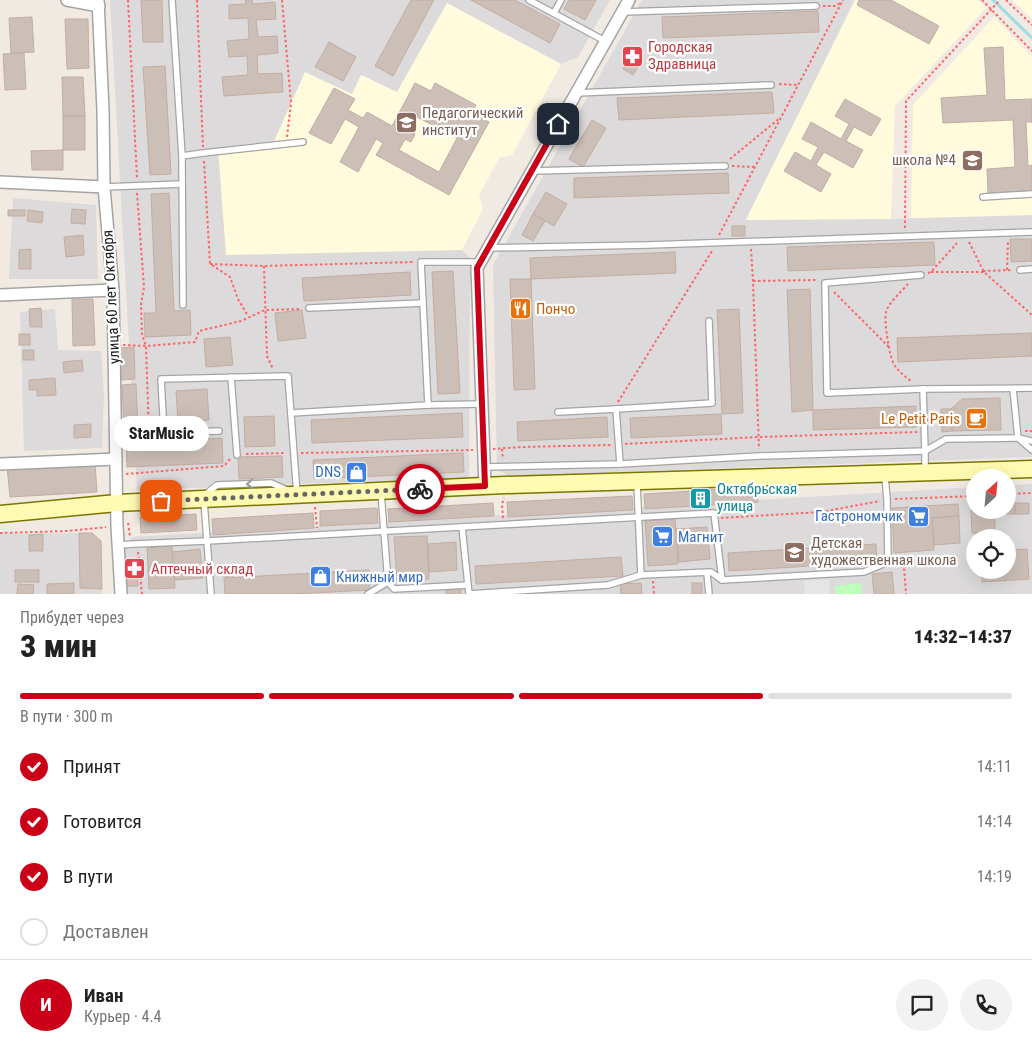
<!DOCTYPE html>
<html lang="ru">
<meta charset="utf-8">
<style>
:root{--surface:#fff;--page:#f2f2f2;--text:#222;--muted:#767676;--line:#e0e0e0;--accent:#cb0018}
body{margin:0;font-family:"Roboto Condensed",sans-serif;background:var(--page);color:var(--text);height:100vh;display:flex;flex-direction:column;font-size:19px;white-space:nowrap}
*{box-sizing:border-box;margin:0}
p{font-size:16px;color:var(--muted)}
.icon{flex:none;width:28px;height:28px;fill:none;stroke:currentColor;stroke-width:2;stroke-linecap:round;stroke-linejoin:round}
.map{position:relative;height:594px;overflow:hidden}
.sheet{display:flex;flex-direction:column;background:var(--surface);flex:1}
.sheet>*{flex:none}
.needle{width:32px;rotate:26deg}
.buttons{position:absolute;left:966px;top:469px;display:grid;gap:10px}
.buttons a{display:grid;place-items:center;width:50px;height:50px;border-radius:50%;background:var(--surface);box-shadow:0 5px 20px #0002;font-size:25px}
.pin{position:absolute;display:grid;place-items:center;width:42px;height:42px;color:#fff;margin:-21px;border-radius:10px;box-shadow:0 2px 8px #0006}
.courier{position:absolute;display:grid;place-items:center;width:50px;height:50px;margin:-25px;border:4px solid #cb0018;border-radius:50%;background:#fff;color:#222;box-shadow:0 1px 6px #0007}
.bubble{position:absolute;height:35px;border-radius:18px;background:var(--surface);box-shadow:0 5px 20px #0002;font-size:16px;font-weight:800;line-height:35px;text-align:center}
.head em{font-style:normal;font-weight:800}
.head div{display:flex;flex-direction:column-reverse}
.head{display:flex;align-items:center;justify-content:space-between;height:85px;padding:0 20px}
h1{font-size:32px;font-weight:800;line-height:38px}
.bar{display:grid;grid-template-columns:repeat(4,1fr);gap:8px 5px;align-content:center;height:60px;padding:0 20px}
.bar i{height:6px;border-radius:4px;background:var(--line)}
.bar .on{background:var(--accent)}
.bar p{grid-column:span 4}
.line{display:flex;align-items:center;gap:12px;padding:0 20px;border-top:1px solid var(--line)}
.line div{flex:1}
.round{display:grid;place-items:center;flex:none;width:52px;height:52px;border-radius:26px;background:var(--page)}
ol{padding:0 20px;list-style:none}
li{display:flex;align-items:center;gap:15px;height:55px}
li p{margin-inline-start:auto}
li .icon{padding:5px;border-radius:50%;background:var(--accent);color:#fff;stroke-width:4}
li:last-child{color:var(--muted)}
li i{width:28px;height:28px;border:2px solid var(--line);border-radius:50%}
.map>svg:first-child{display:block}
.residential{fill:#dcdada;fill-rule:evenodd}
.education{fill:#fffbdc}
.park{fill:#bdffba}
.parking{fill:#e5e5e5}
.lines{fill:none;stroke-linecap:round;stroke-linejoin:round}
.stream{stroke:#9edbe2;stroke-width:3}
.building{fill:#ccbfb8;stroke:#c3ada3;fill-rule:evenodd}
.service-casing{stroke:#a4a4a4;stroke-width:8}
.minor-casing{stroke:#a4a4a4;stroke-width:14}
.secondary-casing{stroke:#797700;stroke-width:19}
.path{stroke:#ff6467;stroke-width:2;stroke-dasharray:2.5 2.5;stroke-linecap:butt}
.service{stroke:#fff;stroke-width:5.5}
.minor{stroke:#fff;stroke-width:11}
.secondary{stroke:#fffab1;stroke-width:16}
.oneway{stroke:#999}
.done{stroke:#676562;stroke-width:5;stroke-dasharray:0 9}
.route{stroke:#cb0018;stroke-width:6}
.labels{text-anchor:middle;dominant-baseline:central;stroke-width:4.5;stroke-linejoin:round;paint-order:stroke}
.health-label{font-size:15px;fill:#be3a42;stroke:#fff;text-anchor:start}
.education-label{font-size:15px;fill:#785e54;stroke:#fff;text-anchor:start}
.street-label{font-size:15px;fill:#1d1d1d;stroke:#fff}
.food-label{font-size:15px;fill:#c56008;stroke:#fff;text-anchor:start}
.shop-label{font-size:15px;fill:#366cbe;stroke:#fff;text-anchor:end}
.culture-label{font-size:15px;fill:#0d838f;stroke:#fff;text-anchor:start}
</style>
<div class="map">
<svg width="1032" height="594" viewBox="0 0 1032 594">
<rect width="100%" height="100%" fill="#f0eae2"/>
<g class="residential">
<polygon points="110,0 610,0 578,57 561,64 447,4 397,93 362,75 462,250 470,258 469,478 137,490"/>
<polygon points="642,0 855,0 746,219 891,219 1032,215 1032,457 510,476 497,470 493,265"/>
<polygon points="13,198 96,205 98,279 9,279"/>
<polygon points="55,309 58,350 101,351 104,394 102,448 24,451 20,312"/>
<path d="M1032 484V594H126L123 551 132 537 975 487V510H1008V485ZM975 538H1008V570H975Z"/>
<polygon points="79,533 80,588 102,589 102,594 0,594 0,534"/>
</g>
<g class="education">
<polygon points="855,0 978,0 986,8 895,106 891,219 746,220"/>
<polygon points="1012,0 1032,0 1032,19"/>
<polygon points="447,3 561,64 512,155 499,158 479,196 483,209 462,250 226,255 218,148 274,141 305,72 352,94 361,75 397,92"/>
<polygon points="994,17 1032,57 1032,215 911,218 913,105"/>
</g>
<polygon class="park" points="861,583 862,594 835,594 835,586"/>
<polygon class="parking" points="829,579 830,594 805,594 804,581"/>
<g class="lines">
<polyline class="stream" points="993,0 1032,38"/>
</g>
<g class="building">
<polygon points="141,0 162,0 163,42 143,42"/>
<polygon points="245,0 252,0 253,4 275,2 276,19 256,20 258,37 277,36 278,53 257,55 258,74 282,73 283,92 224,96 222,77 248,75 247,56 229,57 227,41 249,39 248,18 229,19 229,5 246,4"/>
<polygon points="411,0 434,0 393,76 375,66"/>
<polygon points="471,0 515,0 560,24 550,43"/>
<polygon points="569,0 596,0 585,20 564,9"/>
<polygon points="859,0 891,0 939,26 929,44 857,5"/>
<polygon points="818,11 819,32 663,38 662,17"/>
<polygon points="32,17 34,52 11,53 9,18"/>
<polygon points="65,19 88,19 89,68 67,69"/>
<polygon points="329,42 356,57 343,81 315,67"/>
<polygon points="1003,47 1005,100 1032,99 1032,122 1026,122 1028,166 1032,165 1032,191 988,193 987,169 1015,167 1013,120 943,123 941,98 987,95 984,48"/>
<polygon points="633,52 643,58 633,75 623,69"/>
<polygon points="24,53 26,89 5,90 3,54"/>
<polygon points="165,66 171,174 150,175 143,67"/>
<polygon points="62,77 83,77 85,116 63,116"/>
<path d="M415 83 431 91 435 83 476 105 472 113 489 122 449 195 376 155 383 143 376 139 358 172 340 162 359 127 345 119 331 144 309 133 334 88 355 99 348 110 363 118 367 112 392 126ZM417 117 457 138 439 172 399 150 405 139 411 142 415 134 410 131Z"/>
<polygon points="772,92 774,113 619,120 617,98"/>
<polygon points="845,99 881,119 871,136 854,127 846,141 863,150 853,168 824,152 816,165 831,174 821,192 784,171 795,152 811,161 818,147 802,139 811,122 841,139 849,124 835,116"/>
<rect x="63" y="116" width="22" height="34"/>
<polygon points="592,120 606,128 583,167 569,159"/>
<polygon points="63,150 63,170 32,170 31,151"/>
<polygon points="728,173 729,193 574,198 574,178"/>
<polygon points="546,192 567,204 554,226 533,214"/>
<polygon points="169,193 174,311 190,310 191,335 145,337 144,313 156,313 151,194"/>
<polygon points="72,209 86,210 85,224 71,223"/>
<rect x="8" y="210" width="17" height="6"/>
<polygon points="28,210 43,212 42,223 27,221"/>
<polygon points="533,214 545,221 533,241 522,235"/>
<rect x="732" y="226" width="13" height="10"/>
<polygon points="83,235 84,255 66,257 64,237"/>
<polygon points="1010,239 1032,239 1032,261 1011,262"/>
<polygon points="934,242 935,265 788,271 787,247"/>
<polygon points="31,249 31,269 19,269 19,250"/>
<polygon points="675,252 676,273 531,279 530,258"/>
<polygon points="453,271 460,393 438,394 432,272"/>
<polygon points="410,272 411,295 304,301 302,278"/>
<polygon points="510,279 531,279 535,389 514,390"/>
<polygon points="810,289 813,410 792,412 787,290"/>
<polygon points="72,299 93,299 95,345 73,346"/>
<polygon points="41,308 42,327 30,327 29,309"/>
<polygon points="739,309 743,413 722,414 717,310"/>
<polygon points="302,310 306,338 278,341 275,313"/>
<polygon points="1032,333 1032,356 898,362 897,338"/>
<rect x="19" y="334" width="11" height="11"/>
<polygon points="230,337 233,365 206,367 204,339"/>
<polygon points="134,347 135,379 121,380 120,348"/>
<rect x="23" y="350" width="11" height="10"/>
<polygon points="82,360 83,371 64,373 63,362"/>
<polygon points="55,378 56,395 37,396 37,390 29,390 29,380"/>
<polygon points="136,384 138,430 124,431 122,385"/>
<polygon points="207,389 209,420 178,422 176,391"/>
<polygon points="1000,398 1001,430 952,431 951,409 962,399"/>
<polygon points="916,406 916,427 813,430 813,410"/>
<polygon points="941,409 951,409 952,431 942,432"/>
<polygon points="462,413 463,437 312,443 311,420"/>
<polygon points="721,414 722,434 631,438 630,418"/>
<polygon points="274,416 275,446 245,447 244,417"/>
<polygon points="607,417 608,437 518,441 517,422"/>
<polygon points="91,424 91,437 74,438 74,425"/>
<polygon points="222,438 223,463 127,467 126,443"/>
<polygon points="463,453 464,472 314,479 313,460"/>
<polygon points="282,456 283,477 239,479 238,457"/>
<polygon points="95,463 97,492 10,497 7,466"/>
<polygon points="757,487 758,502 645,509 644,494"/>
<polygon points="632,496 633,510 508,517 507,502"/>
<polygon points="493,503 494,516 389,522 388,509"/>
<polygon points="1008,503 1015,503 1015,514 1005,514 1004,510 1008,510"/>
<rect x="1015" y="503" width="14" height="11"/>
<polygon points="958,504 959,516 932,518 934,550 894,553 892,508"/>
<polygon points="377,508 378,523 320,526 320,511"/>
<polygon points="971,510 995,510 995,533 972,533"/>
<polygon points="313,513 314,528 213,535 212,519"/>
<polygon points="196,514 197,530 141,533 140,517"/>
<polygon points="959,516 960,543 934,545 932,518"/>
<polygon points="675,519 678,564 648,566 645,521"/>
<polygon points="707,527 710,559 679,562 676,529"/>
<polygon points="79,533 92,533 101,541 102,589 80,588"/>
<polygon points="43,534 43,551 29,551 29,535"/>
<polygon points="427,536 429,579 397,581 394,537"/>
<polygon points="456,542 457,570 429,572 428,544"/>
<polygon points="876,544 877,562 729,571 728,553"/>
<polygon points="172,546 175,588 149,589 147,548"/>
<polygon points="200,549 203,578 175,580 172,552"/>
<polygon points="1027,549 1029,579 982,582 981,570 1008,570 1008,550"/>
<polygon points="621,557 623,576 476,584 475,566"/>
<polygon points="124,565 137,565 138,586 125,586"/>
<rect x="15" y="570" width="24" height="12"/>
<polygon points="369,570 370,590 293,594 225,594 224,578"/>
<polygon points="234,572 234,576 224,577 224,573"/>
<polygon points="892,572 894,594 874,594 872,574"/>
<polygon points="74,583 74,594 47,594 47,584"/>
<polygon points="641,583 642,594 621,594 620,584"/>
<rect x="692" y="583" width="10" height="11"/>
<polygon points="18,584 34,585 33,594 17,594"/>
<polygon points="461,589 461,594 446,594 446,590"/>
</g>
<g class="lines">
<defs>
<g id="service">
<polyline points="172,0 182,156"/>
<polyline points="529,0 605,41"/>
<polyline points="622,12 816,6"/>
<polyline points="554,13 561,0"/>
<polyline points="576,93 771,85"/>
<polyline points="533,171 725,166"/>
<polyline points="104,187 182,184"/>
<polyline points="983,197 1032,194"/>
<polyline points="488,248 648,245 1032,232"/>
<polyline points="1020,270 1032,269"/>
<polyline points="921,275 825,283 827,393 923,389 1032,388"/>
<polyline points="183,305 182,156 203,153 303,142"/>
<polyline points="309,308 423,303"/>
<polyline points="231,377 237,455"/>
<polyline points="923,389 925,451 925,470"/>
<polyline points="1013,389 1018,438 1032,450"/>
<polyline points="428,405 421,262 480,262"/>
<polyline points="616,409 712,403 709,321"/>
<polyline points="558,412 616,409 620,464"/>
<polyline points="291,413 428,405 482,404"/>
<polyline points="219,431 164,433 161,379 288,376 297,494"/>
<polyline points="484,467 620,464 759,456 925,451 946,439 1018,438 1032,441"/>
<polyline points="637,483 641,575 711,572 722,580 864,572 888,562 887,499 885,476"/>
<polyline points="381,493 388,582 394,589 468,585 469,594 608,585 641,575"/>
<polyline points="206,494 217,485 271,483 287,490"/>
<polyline points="204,501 211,594"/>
<polyline points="462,527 468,585"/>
<polyline points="119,545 134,544 207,541 714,513 722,580"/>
<polyline points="707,573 709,594"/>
<polyline points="368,594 388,582"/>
</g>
<g id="minor">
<polyline points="67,0 99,6"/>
<polyline points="98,0 103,110 104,187 113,290 117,526 121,594"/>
<polyline points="0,182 104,187"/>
<polyline points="0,295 113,290"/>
<polyline points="0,464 116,459"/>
<polyline points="485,486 477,268 629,0"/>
</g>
<polyline id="secondary" points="0,514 117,503 505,485 1032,469"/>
</defs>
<use href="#service" class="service-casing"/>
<use href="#minor" class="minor-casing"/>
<use href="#secondary" class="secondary-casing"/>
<g class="path">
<polyline points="128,0 137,178"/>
<polyline points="197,0 203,147"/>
<polyline points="282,0 291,103 287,137"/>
<polyline points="982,0 1032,51"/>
<polyline points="1006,0 1032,25"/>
<polyline points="823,6 835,6 842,2"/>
<polyline points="779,84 798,85"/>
<polyline points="730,159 780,118"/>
<polyline points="204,161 210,264"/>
<polyline points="732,166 755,167"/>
<polyline points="137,193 144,287 141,305 142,334 146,346 149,434"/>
<polyline points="905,228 906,101 1000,0"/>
<polyline points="719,235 843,0"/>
<polyline points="969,242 984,272 1032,315"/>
<polyline points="751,249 753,281 759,449"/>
<polyline points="210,264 264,266 414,262"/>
<polyline points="212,265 230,277 238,299 248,316"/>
<polyline points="264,266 267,356 273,369"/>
<polyline points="1007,270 1008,240"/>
<polyline points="983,271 1013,270"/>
<polyline points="931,272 984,272"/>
<polyline points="928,273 931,272 957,243"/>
<polyline points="753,281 818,280"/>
<path d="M908 284C902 291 889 302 886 312 884 321 889 358 895 366 900 373 906 377 912 382"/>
<polyline points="834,292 889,347"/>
<polyline points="123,345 146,346 195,342 199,331 241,321 265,310 301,309"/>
<polyline points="618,402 712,251"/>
<polyline points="1025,431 1032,431"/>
<polyline points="125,437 158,434"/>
<polyline points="625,444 759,437 918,432"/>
<polyline points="493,449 521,447 611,445"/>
<polyline points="502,449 503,459"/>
<polyline points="301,453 473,450"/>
<polyline points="246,454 286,453"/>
<polyline points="126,474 224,466 230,459"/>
<polyline points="1008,494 1032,493"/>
<polyline points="895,499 975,496"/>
<polyline points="315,507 317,528"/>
<polyline points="503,518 502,504 504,498"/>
<polyline points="721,518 821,512 880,501"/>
<polyline points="128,523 130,536"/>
<polyline points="0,533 67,531 106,527"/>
<polyline points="138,552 142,594"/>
<polyline points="896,564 904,567 906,594"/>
<polyline points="653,581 654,594"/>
</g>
<use href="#service" class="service"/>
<use href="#minor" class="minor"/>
<use href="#secondary" class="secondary"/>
</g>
<defs><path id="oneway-chevron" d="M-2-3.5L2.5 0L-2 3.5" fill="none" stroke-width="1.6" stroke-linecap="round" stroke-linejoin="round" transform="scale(1.25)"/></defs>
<use class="oneway" href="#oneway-chevron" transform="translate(250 484) rotate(178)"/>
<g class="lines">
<polyline class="done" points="161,501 420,489"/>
<polyline class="route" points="420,489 485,486 477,268 558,124"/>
</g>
<defs>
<symbol id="pharmacy-square" viewBox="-11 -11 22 22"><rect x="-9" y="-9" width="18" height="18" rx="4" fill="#e0444e" stroke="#fff"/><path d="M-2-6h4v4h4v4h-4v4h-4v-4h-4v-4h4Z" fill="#fff"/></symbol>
<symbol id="university-square" viewBox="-11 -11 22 22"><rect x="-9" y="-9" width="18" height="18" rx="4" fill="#8d6e63" stroke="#fff"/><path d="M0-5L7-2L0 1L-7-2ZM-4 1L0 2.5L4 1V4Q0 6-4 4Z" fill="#fff"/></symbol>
<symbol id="school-square" viewBox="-11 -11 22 22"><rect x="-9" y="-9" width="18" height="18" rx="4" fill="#8d6e63" stroke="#fff"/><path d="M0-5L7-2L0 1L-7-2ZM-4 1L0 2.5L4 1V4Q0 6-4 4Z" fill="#fff"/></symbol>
<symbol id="restaurant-square" viewBox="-11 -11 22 22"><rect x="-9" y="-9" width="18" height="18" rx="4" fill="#e8710a" stroke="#fff"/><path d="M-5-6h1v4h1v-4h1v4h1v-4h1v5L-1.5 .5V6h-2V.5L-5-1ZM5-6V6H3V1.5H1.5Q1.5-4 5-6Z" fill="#fff"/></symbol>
<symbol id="cafe-square" viewBox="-11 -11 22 22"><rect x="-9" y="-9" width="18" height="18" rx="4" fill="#e8710a" stroke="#fff"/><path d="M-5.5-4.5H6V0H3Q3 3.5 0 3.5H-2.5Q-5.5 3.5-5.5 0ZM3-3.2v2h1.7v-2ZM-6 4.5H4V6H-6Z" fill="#fff"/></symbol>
<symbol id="shop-square" viewBox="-11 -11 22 22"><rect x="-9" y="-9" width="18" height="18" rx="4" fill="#3f7fe0" stroke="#fff"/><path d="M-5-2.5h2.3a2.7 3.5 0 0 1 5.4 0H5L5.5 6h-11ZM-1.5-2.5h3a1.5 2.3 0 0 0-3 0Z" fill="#fff"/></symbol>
<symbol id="building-square" viewBox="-11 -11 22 22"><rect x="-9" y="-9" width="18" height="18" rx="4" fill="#0f9aa8" stroke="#fff"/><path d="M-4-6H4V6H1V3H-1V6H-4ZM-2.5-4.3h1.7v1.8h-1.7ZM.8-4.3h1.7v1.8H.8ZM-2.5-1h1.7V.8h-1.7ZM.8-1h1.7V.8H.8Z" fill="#fff"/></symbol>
<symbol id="supermarket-square" viewBox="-11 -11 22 22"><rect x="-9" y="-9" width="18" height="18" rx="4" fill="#3f7fe0" stroke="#fff"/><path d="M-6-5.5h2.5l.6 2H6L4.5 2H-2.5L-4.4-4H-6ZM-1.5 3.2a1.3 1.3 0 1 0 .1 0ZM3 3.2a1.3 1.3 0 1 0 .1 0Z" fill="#fff"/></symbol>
</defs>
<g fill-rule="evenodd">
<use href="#pharmacy-square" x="620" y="44" width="25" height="25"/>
<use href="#university-square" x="394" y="110" width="25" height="25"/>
<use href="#school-square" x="960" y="148" width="25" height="25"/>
<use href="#restaurant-square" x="508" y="296" width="25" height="25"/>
<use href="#cafe-square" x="964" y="406" width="25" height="25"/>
<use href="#shop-square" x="344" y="460" width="25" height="25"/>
<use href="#building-square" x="688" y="486" width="25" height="25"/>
<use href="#supermarket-square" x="906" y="504" width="25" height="25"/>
<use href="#supermarket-square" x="650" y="524" width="25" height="25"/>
<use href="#school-square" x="782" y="540" width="25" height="25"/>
<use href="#pharmacy-square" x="122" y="556" width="25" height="25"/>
<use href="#shop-square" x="308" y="564" width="25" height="25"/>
</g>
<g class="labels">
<g class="health-label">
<text x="648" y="47">Городская<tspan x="648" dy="17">Здравница</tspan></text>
<text x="151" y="569">Аптечный склад</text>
</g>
<g class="education-label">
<text x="422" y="113">Педагогический<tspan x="422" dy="17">институт</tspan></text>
<text x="956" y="160" text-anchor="end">школа №4</text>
<text x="811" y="543">Детская<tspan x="811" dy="17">художественная школа</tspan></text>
</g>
<g class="street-label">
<text transform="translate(111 297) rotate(-93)">улица 60 лет Октября</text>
</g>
<g class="food-label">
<text x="536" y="309">Пончо</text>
<text x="960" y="419" text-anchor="end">Le Petit Paris</text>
</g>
<g class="shop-label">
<text x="341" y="472">DNS</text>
<text x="903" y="516">Гастрономчик</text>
<text x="678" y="537" text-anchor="start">Магнит</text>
<text x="336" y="577" text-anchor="start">Книжный мир</text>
</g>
<g class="culture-label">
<text x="717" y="489">Октябрьская<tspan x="717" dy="17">улица</tspan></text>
</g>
</g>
</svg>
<div class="buttons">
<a><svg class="needle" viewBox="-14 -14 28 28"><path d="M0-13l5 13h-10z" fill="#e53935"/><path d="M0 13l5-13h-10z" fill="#767676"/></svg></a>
<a><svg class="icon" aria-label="locate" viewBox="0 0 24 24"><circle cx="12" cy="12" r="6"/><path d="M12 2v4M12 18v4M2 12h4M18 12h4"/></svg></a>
</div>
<div class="pin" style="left:161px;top:501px;background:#ea580c"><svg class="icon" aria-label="bag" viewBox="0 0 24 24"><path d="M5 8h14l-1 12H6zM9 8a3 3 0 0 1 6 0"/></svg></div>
<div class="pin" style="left:558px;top:124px;background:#1f2937"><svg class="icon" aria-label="home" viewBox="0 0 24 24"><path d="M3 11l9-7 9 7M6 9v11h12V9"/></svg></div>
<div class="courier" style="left:420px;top:489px"><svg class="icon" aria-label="bike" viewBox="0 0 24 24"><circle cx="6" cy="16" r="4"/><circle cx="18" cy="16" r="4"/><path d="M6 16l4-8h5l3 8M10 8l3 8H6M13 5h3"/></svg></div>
<div class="bubble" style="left:114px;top:416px;width:95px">StarMusic</div>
</div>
<section class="sheet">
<div class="head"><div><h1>3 мин</h1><p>Прибудет через</p></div><em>14:32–14:37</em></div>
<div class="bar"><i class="on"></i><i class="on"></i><i class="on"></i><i></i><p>В пути · 300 m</p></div>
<ol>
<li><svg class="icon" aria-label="check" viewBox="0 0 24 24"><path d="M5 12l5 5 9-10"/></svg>Принят<p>14:11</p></li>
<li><svg class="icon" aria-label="check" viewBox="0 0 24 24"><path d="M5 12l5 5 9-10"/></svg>Готовится<p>14:14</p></li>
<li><svg class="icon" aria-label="check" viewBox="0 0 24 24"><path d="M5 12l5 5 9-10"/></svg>В пути<p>14:19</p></li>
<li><i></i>Доставлен</li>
</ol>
<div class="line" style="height:90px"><b class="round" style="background:var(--accent);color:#fff">И</b><div><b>Иван</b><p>Курьер · 4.4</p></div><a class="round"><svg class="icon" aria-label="chat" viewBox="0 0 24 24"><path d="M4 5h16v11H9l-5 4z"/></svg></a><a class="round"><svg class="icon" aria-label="phone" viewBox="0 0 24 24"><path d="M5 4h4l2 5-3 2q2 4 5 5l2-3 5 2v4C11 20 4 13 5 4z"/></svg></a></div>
</section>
